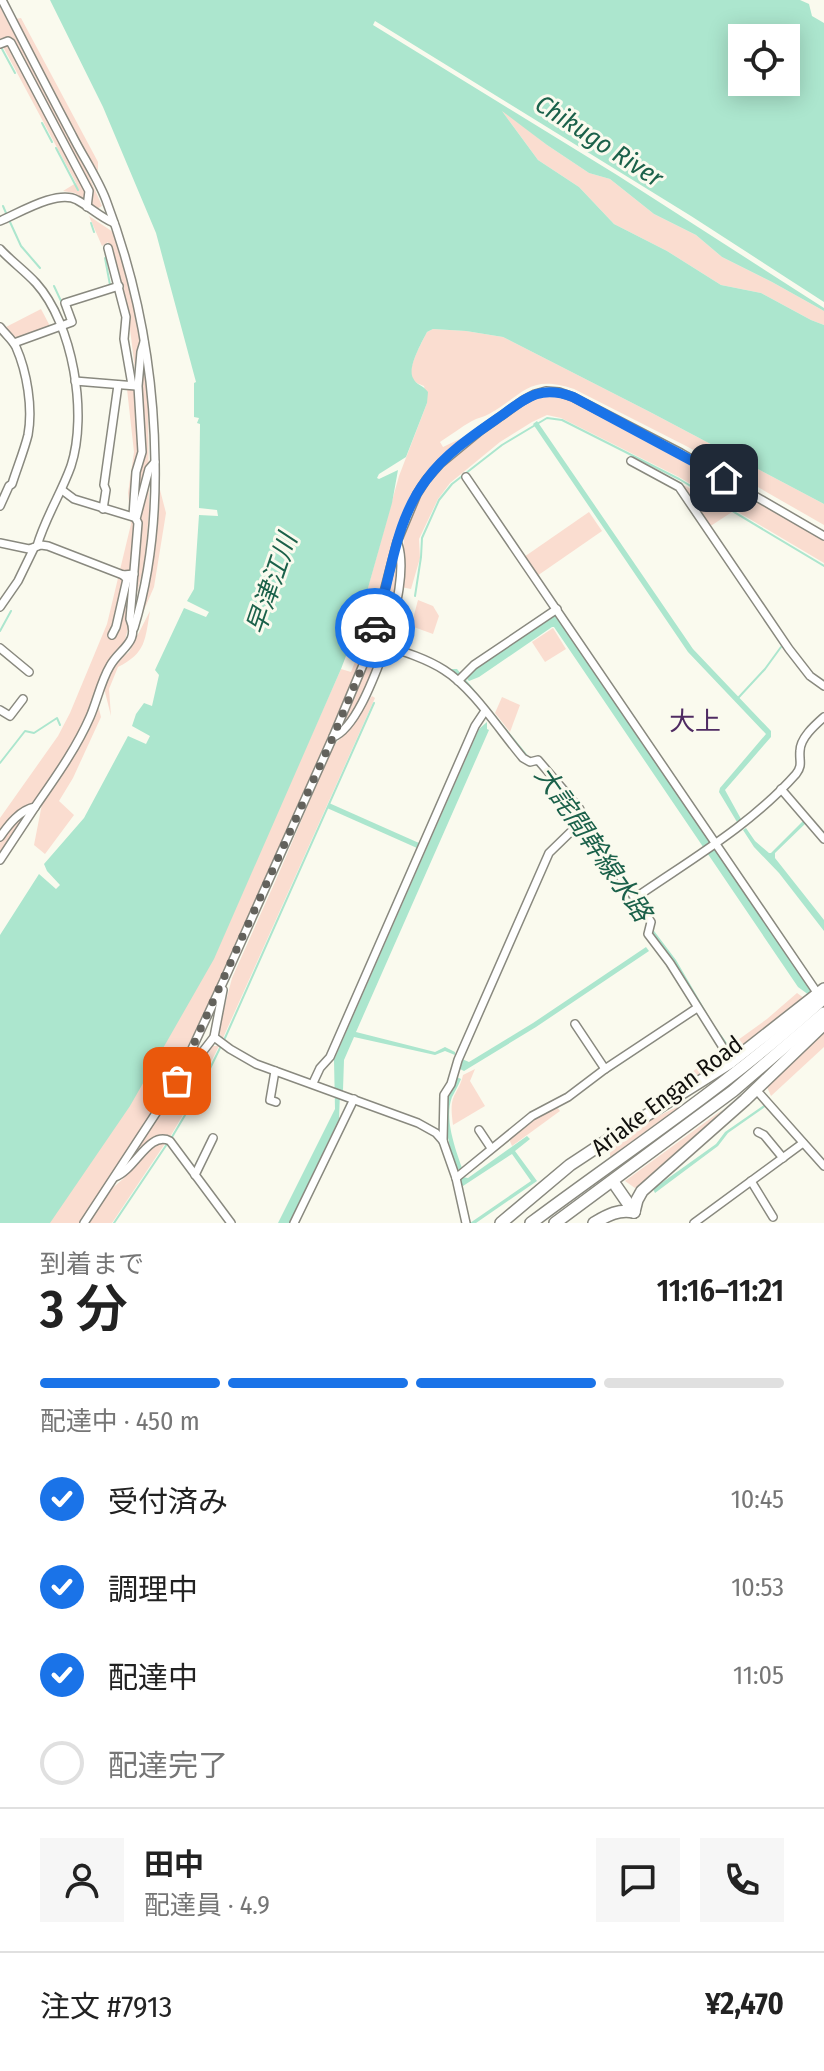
<!DOCTYPE html>
<html lang="ja">
<meta charset="utf-8">
<style>
:root{--surface:#fff;--page:#f6f6f6;--text:#222;--muted:#767676;--line:#e0e0e0;--accent:#1a73e8}
body{margin:0;font-family:"Fira Sans Condensed","Noto Sans JP",sans-serif;background:var(--page);color:var(--text);height:100vh;display:flex;flex-direction:column;font-size:30px;white-space:nowrap}
*{box-sizing:border-box;margin:0}
p{font-size:26px;color:var(--muted)}
.icon{flex:none;width:44px;height:44px;fill:none;stroke:currentColor;stroke-width:2;stroke-linecap:round;stroke-linejoin:round}
.map{position:relative;height:1223px;overflow:hidden}
.details{display:flex;flex-direction:column;background:var(--surface);flex:1}
.details>*{flex:none}
.tools{position:absolute;left:728px;top:24px;display:grid;gap:16px}
.tools a{display:grid;place-items:center;width:72px;height:72px;border-radius:0px;background:var(--surface);box-shadow:0 4px 20px #0003;font-size:40px}
.pin{position:absolute;display:grid;place-items:center;width:68px;height:68px;color:#fff;margin:-34px;border-radius:16px;box-shadow:0 4px 12px #0006}
.courier{position:absolute;display:grid;place-items:center;width:80px;height:80px;margin:-40px;border:6px solid #1a73e8;border-radius:50%;background:#fff;color:#222;box-shadow:0 2px 10px #0007}
.summary em{font-style:normal;font-weight:600}
.summary div{display:flex;flex-direction:column-reverse}
.summary{display:flex;align-items:center;justify-content:space-between;height:136px;padding:0 40px}
h1{font-size:52px;font-weight:600;line-height:60px}
.bar{display:grid;grid-template-columns:repeat(4,1fr);gap:12px 8px;align-content:center;height:96px;padding:0 40px}
.bar i{height:10px;border-radius:6px;background:var(--line)}
.bar .active{background:var(--accent)}
.bar p{grid-column:span 4}
.line{display:flex;align-items:center;gap:20px;padding:0 40px;border-top:2px solid var(--line)}
.line div{flex:1}
.round{display:grid;place-items:center;flex:none;width:84px;height:84px;border-radius:0px;background:var(--page)}
ol{padding:0 40px;list-style:none}
li{display:flex;align-items:center;gap:24px;height:88px}
li p{margin-inline-start:auto}
li .icon{padding:8px;border-radius:50%;background:var(--accent);color:#fff;stroke-width:4}
li:last-child{color:var(--muted)}
li i{width:44px;height:44px;border:4px solid var(--line);border-radius:50%}
.map>svg:first-child{display:block}
.green{fill:#faddd0}
.water{fill:#ace6ce;fill-rule:evenodd}
.pier{fill:#fafaee}
.lines{fill:none;stroke-linecap:round;stroke-linejoin:round}
.stream{stroke:#ace6ce;stroke-width:2}
.minor-casing{stroke:#89897f;stroke-width:10}
.highway-casing{stroke:#89897f;stroke-width:14}
.minor{stroke:#fff;stroke-width:7}
.highway{stroke:#fff;stroke-width:11}
.done{stroke:#63625c;stroke-width:8;stroke-dasharray:0 14.4}
.route{stroke:#1a73e8;stroke-width:10}
.labels{text-anchor:middle;dominant-baseline:central;stroke-width:6;stroke-linejoin:round;paint-order:stroke}
.street-label{font-size:24px;fill:#11100d;stroke:#fafaee}
.water-label{font-size:26px;font-style:italic;fill:#1b614a;stroke:#fafaee}
.neighbourhood-label{font-size:26px;fill:#4f2b62;stroke:#fafaee}
</style>
<div class="map">
<svg width="824" height="1223" viewBox="0 0 824 1223">
<rect width="100%" height="100%" fill="#fafaee"/>
<g class="green">
<polygon points="0,7 88,174 102,206 97,209 75,193 63,191 76,183 0,41"/>
<polygon points="21,18 98,162 98,171 85,151 15,19"/>
<polygon points="499,107 547,145 589,173 610,179 654,214 696,235 722,257 772,282 824,311 824,325 811,320 761,293 721,285 667,251 614,224 579,187 538,160"/>
<polygon points="89,216 113,232 128,280 139,333 148,401 149,511 145,562 124,644 106,665 85,720 67,753 0,854 0,818 58,736 70,713 107,624 131,524 128,493 134,452 127,389 141,391 136,377 128,313 108,242 102,246"/>
<polygon points="41,309 51,328 15,341 6,327"/>
<path d="M433 329 466 331 503 337 650 412 824 504V525L688 447 574 389C528 374 525 394 489 414 484 417 477 418 472 421 461 427 451 435 440 442L443 447 468 435 434 464 420 481 408 504 394 541 371 633 350 688 230 960 169 1085 79 1223H39L275 817 341 669 351 672 367 631 357 627 399 476 427 403 424 386C419 384 415 383 412 378 407 368 422 342 427 332Z"/>
<polygon points="547,395 570,399 682,457 824,539 824,563 679,477 561,418 547,415 532,422 500,442 450,483 438,499 419,539 420,558 411,589 401,587 404,538 419,500 439,468 527,402"/>
<polygon points="678,482 732,512 709,527"/>
<polygon points="159,486 166,513 154,587 141,617 151,575"/>
<polygon points="589,512 602,531 537,576 524,557"/>
<polygon points="396,559 396,599 378,656 362,698 339,730"/>
<polygon points="418,600 433,606 439,616 433,634 411,626"/>
<path d="M150 611C145 640 146 653 118 667L109 689 111 716 104 688 113 665 129 652Z"/>
<polygon points="553,628 566,649 545,662 532,642"/>
<polygon points="372,696 375,698 223,1038 218,1032 232,978 279,873 333,746 341,738"/>
<polygon points="502,697 520,705 510,732 495,713"/>
<polygon points="98,705 101,717 73,778 59,801 74,815 45,854 34,845 42,804 72,759 91,722"/>
<polygon points="797,993 804,998 737,1051 731,1045 767,1019"/>
<polygon points="824,1033 824,1047 771,1096 767,1087"/>
<polygon points="213,1046 219,1046 195,1094 170,1137 161,1134 152,1138 127,1166 179,1085"/>
<polygon points="719,1052 725,1062 652,1106 646,1106"/>
<path d="M475 1069 470 1081 485 1106 453 1125C452 1116 450 1104 454 1096 458 1088 461 1084 463 1075Z"/>
<polygon points="685,1103 610,1157 610,1146 636,1127"/>
<polygon points="557,1107 560,1111 512,1146 509,1139 536,1117"/>
<polygon points="722,1110 703,1131 635,1188 625,1181"/>
<polygon points="160,1141 166,1142 112,1223 88,1223 108,1192 123,1179 153,1145"/>
</g>
<g class="water">
<path d="M50 0H800L809 4 812 16 824 23V311L772 282 722 257 696 235 654 214 610 179 589 173 547 145 502 111 538 160 579 187 614 224 667 251 721 285 761 293 811 320 824 325V504L650 412 503 337 466 331 433 329 427 332C422 342 407 368 413 378 416 385 423 385 428 392L427 403 406 457 379 474 377 478 379 479 398 470 392 503 357 627 341 669 214 959 130 1106 50 1223H0V935L39 874 56 889 60 885 47 871 44 864 84 818 128 736 146 744 150 736 132 726 136 714 144 703 152 706 159 675 155 670 184 608 206 617 209 612 187 601 194 589 199 515 218 516 217 510 199 508 200 424 197 423 199 418 194 417V383L196 382 156 233 103 107ZM742 38H786V82H742Z"/>
<polygon points="537,421 693,649 771,731 771,737 725,790 741,819 737,822 719,792 720,788 766,734 688,652 533,424"/>
<polygon points="554,615 557,616 813,992 809,995 798,987 554,627 552,627 479,677 469,681 467,679 474,669"/>
<path d="M451 669H457L467 681 530 758 544 769 578 811 645 919 676 960 714 1025 735 1054 733 1055 725 1046C708 1018 691 990 673 963 655 935 635 909 617 882 591 840 569 789 528 759L459 675 452 672Z"/>
<polygon points="487,722 487,729 489,730 356,1032 435,1052 445,1047 455,1052 455,1055 445,1051 435,1055 354,1037 344,1060 343,1090 340,1093 339,1119 289,1223 278,1223 335,1109 334,1060 479,729"/>
<polygon points="329,803 419,843 417,848 327,808"/>
<polygon points="804,820 806,823 775,853 775,858 824,920 824,931 779,873 754,847 743,830 746,828 755,841 769,853 771,853"/>
<polygon points="646,947 649,951 536,1027 464,1071 460,1069 462,1059 469,1062 533,1023"/>
<path d="M457 1077 461 1079C458 1086 455 1091 452 1097 444 1118 455 1148 462 1168L460 1170 457 1169C449 1147 443 1124 447 1100 448 1092 455 1085 457 1077Z"/>
<polygon points="764,1105 765,1107 728,1133 718,1146 655,1193 653,1189 716,1144 725,1132"/>
<polygon points="527,1136 530,1139 515,1151 537,1181 476,1223 470,1223 531,1181 512,1154 463,1186 460,1182 462,1177 468,1178"/>
</g>
<polygon class="pier" points="375,21 691,216 824,302 824,308 617,175 373,25"/>
<g class="lines">
<g class="stream">
<polyline points="2,49 15,73"/>
<polyline points="42,123 52,142"/>
<polyline points="56,148 78,190"/>
<polyline points="3,206 6,213"/>
<polyline points="10,222 21,246 40,268"/>
<polyline points="91,223 94,232"/>
<polyline points="105,258 110,285"/>
<polyline points="54,286 61,301"/>
<polyline points="415,596 421,557 422,538 439,500 452,484 502,445 547,418 562,420 679,479 824,566"/>
<polyline points="0,631 11,611"/>
<polyline points="739,697 765,669 781,647"/>
<polyline points="0,763 25,731 34,733 57,718 60,725"/>
<polyline points="225,1038 374,703"/>
<polyline points="609,1071 661,1036"/>
<polyline points="172,1137 197,1095 220,1048"/>
<polyline points="114,1223 167,1144"/>
</g>
<defs>
<g id="minor">
<polyline points="0,44 8,41 11,43 89,191 87,207"/>
<path d="M0 221C19 213 58 189 77 200 90 207 100 217 114 223"/>
<polyline points="108,248 126,317 124,339 132,385"/>
<path d="M0 249C11 261 25 271 36 283 73 324 88 414 71 466 61 494 45 518 37 546"/>
<path d="M0 327C5 334 12 339 16 347 27 372 33 408 28 435 24 451 17 468 12 484L9 486 0 506"/>
<polyline points="14,343 72,322 65,303 119,286"/>
<polyline points="75,381 136,386"/>
<polyline points="631,461 679,487 789,649 810,676 824,686"/>
<polyline points="466,477 816,991"/>
<polyline points="62,490 74,499 133,517"/>
<polyline points="103,509 106,490 104,485 118,385"/>
<polyline points="133,516 136,472 142,452 138,386 141,352 144,342"/>
<polyline points="0,543 29,549 41,545 48,546 123,575 134,574"/>
<path d="M398 544C407 572 393 618 386 646 405 652 427 659 444 670 473 688 500 731 523 758L530 762 538 760 579 808 599 845 651 922 648 934 670 963 729 1057"/>
<polyline points="0,607 18,581 34,548"/>
<path d="M134 628C150 575 156 517 155 462"/>
<polyline points="112,635 116,627 127,579 123,575"/>
<polyline points="0,648 29,672"/>
<polyline points="458,681 474,665 557,609"/>
<polyline points="0,710 10,716 23,699"/>
<path d="M333 737C357 728 377 669 386 646"/>
<polyline points="781,789 824,839"/>
<path d="M0 837C9 824 20 810 35 807 55 778 76 749 90 717 97 701 101 681 110 666 120 648 140 643 130 619L138 523 136 519 149 469 155 462C154 372 138 284 106 200 97 177 83 157 72 135 48 90 25 45 2 0"/>
<polyline points="0,860 35,807"/>
<path d="M635 898C690 860 751 825 796 774 803 765 799 761 800 751 800 738 815 725 824 717"/>
<polyline points="575,1024 605,1069"/>
<polyline points="214,1037 230,1049 256,1064 418,1123 436,1133 443,1141"/>
<polyline points="275,1071 270,1100 276,1102"/>
<polyline points="179,1080 183,1077 214,1037 223,990"/>
<polyline points="313,1083 320,1068 330,1057 475,726 485,711"/>
<polyline points="759,1093 824,1166"/>
<polyline points="479,1130 491,1148"/>
<polyline points="758,1132 764,1135 783,1158"/>
<polyline points="195,1175 213,1138"/>
<path d="M115 1177C135 1170 149 1130 170 1141L231 1223"/>
<polyline points="456,1178 532,1116 568,1097 605,1069 697,1008"/>
<polyline points="751,1181 773,1217"/>
<polyline points="84,1223 177,1081 225,978 333,737 368,653 397,542 417,494 426,480 440,464 480,431 522,401 535,394 546,391 559,392 573,397 681,453 824,536"/>
<polyline points="294,1223 354,1099"/>
<polyline points="466,1223 456,1178 443,1141 444,1095 451,1084 458,1060 549,853 585,818"/>
<polyline points="694,1223 803,1143"/>
</g>
<g id="highway">
<polyline points="616,1186 634,1212"/>
<polyline points="634,1212 637,1200 642,1191 745,1100 824,1024"/>
<polyline points="501,1223 570,1165 620,1132 731,1062 824,989"/>
<path d="M531 1223C630 1149 733 1082 824 998"/>
<polyline points="555,1223 733,1091 824,1013"/>
<path d="M594 1223C608 1215 618 1209 634 1212"/>
</g>
</defs>
<use href="#minor" class="minor-casing"/>
<use href="#highway" class="highway-casing"/>
<use href="#minor" class="minor"/>
<use href="#highway" class="highway"/>
</g>
<g class="lines">
<polyline class="done" points="177,1081 333,737 368,653 375,628"/>
<path class="route" d="M375 628C391 579 394 521 427 479 446 453 475 434 501 416 527 397 541 385 573 397L724 478"/>
</g>
<g class="labels">
<g class="street-label">
<text transform="translate(667 1096) rotate(-37)">Ariake Engan Road</text>
</g>
<g class="water-label">
<text transform="translate(599 141) rotate(33)">Chikugo River</text>
<text transform="translate(272 584) rotate(-71)">早津江川</text>
<text transform="translate(593 844) rotate(55)">大詫間幹線水路</text>
</g>
<g class="neighbourhood-label">
<text x="695" y="721">大上</text>
</g>
</g>
</svg>
<div class="tools">
<a><svg class="icon" aria-label="locate" viewBox="0 0 24 24"><circle cx="12" cy="12" r="6"/><path d="M12 2v4M12 18v4M2 12h4M18 12h4"/></svg></a>
</div>
<div class="pin" style="left:177px;top:1081px;background:#ea580c"><svg class="icon" aria-label="bag" viewBox="0 0 24 24"><path d="M5 8h14l-1 12H6zM9 8a3 3 0 0 1 6 0"/></svg></div>
<div class="pin" style="left:724px;top:478px;background:#1f2937"><svg class="icon" aria-label="home" viewBox="0 0 24 24"><path d="M3 11l9-7 9 7M6 9v11h12V9"/></svg></div>
<div class="courier" style="left:375px;top:628px"><svg class="icon" aria-label="car" viewBox="0 0 24 24"><path d="M5 17H2v-5l4-1 3-4h7l3 4 3 1v5h-3M9 17h6M6 11h13"/><circle cx="7" cy="17" r="2"/><circle cx="17" cy="17" r="2"/></svg></div>
</div>
<section class="details">
<div class="summary"><div><h1>3 分</h1><p>到着まで</p></div><em>11:16–11:21</em></div>
<div class="bar"><i class="active"></i><i class="active"></i><i class="active"></i><i></i><p>配達中 · 450 m</p></div>
<ol>
<li><svg class="icon" aria-label="check" viewBox="0 0 24 24"><path d="M5 12l5 5 9-10"/></svg>受付済み<p>10:45</p></li>
<li><svg class="icon" aria-label="check" viewBox="0 0 24 24"><path d="M5 12l5 5 9-10"/></svg>調理中<p>10:53</p></li>
<li><svg class="icon" aria-label="check" viewBox="0 0 24 24"><path d="M5 12l5 5 9-10"/></svg>配達中<p>11:05</p></li>
<li><i></i>配達完了</li>
</ol>
<div class="line" style="height:144px"><a class="round"><svg class="icon" aria-label="person" viewBox="0 0 24 24"><circle cx="12" cy="8" r="4"/><path d="M4 21q1-7 8-7t8 7"/></svg></a><div><b>田中</b><p>配達員 · 4.9</p></div><a class="round"><svg class="icon" aria-label="chat" viewBox="0 0 24 24"><path d="M4 5h16v11H9l-5 4z"/></svg></a><a class="round"><svg class="icon" aria-label="phone" viewBox="0 0 24 24"><path d="M5 4h4l2 5-3 2q2 4 5 5l2-3 5 2v4C11 20 4 13 5 4z"/></svg></a></div>
<div class="line" style="height:104px"><div>注文 #7913</div><b>¥2,470</b></div>
</section>
